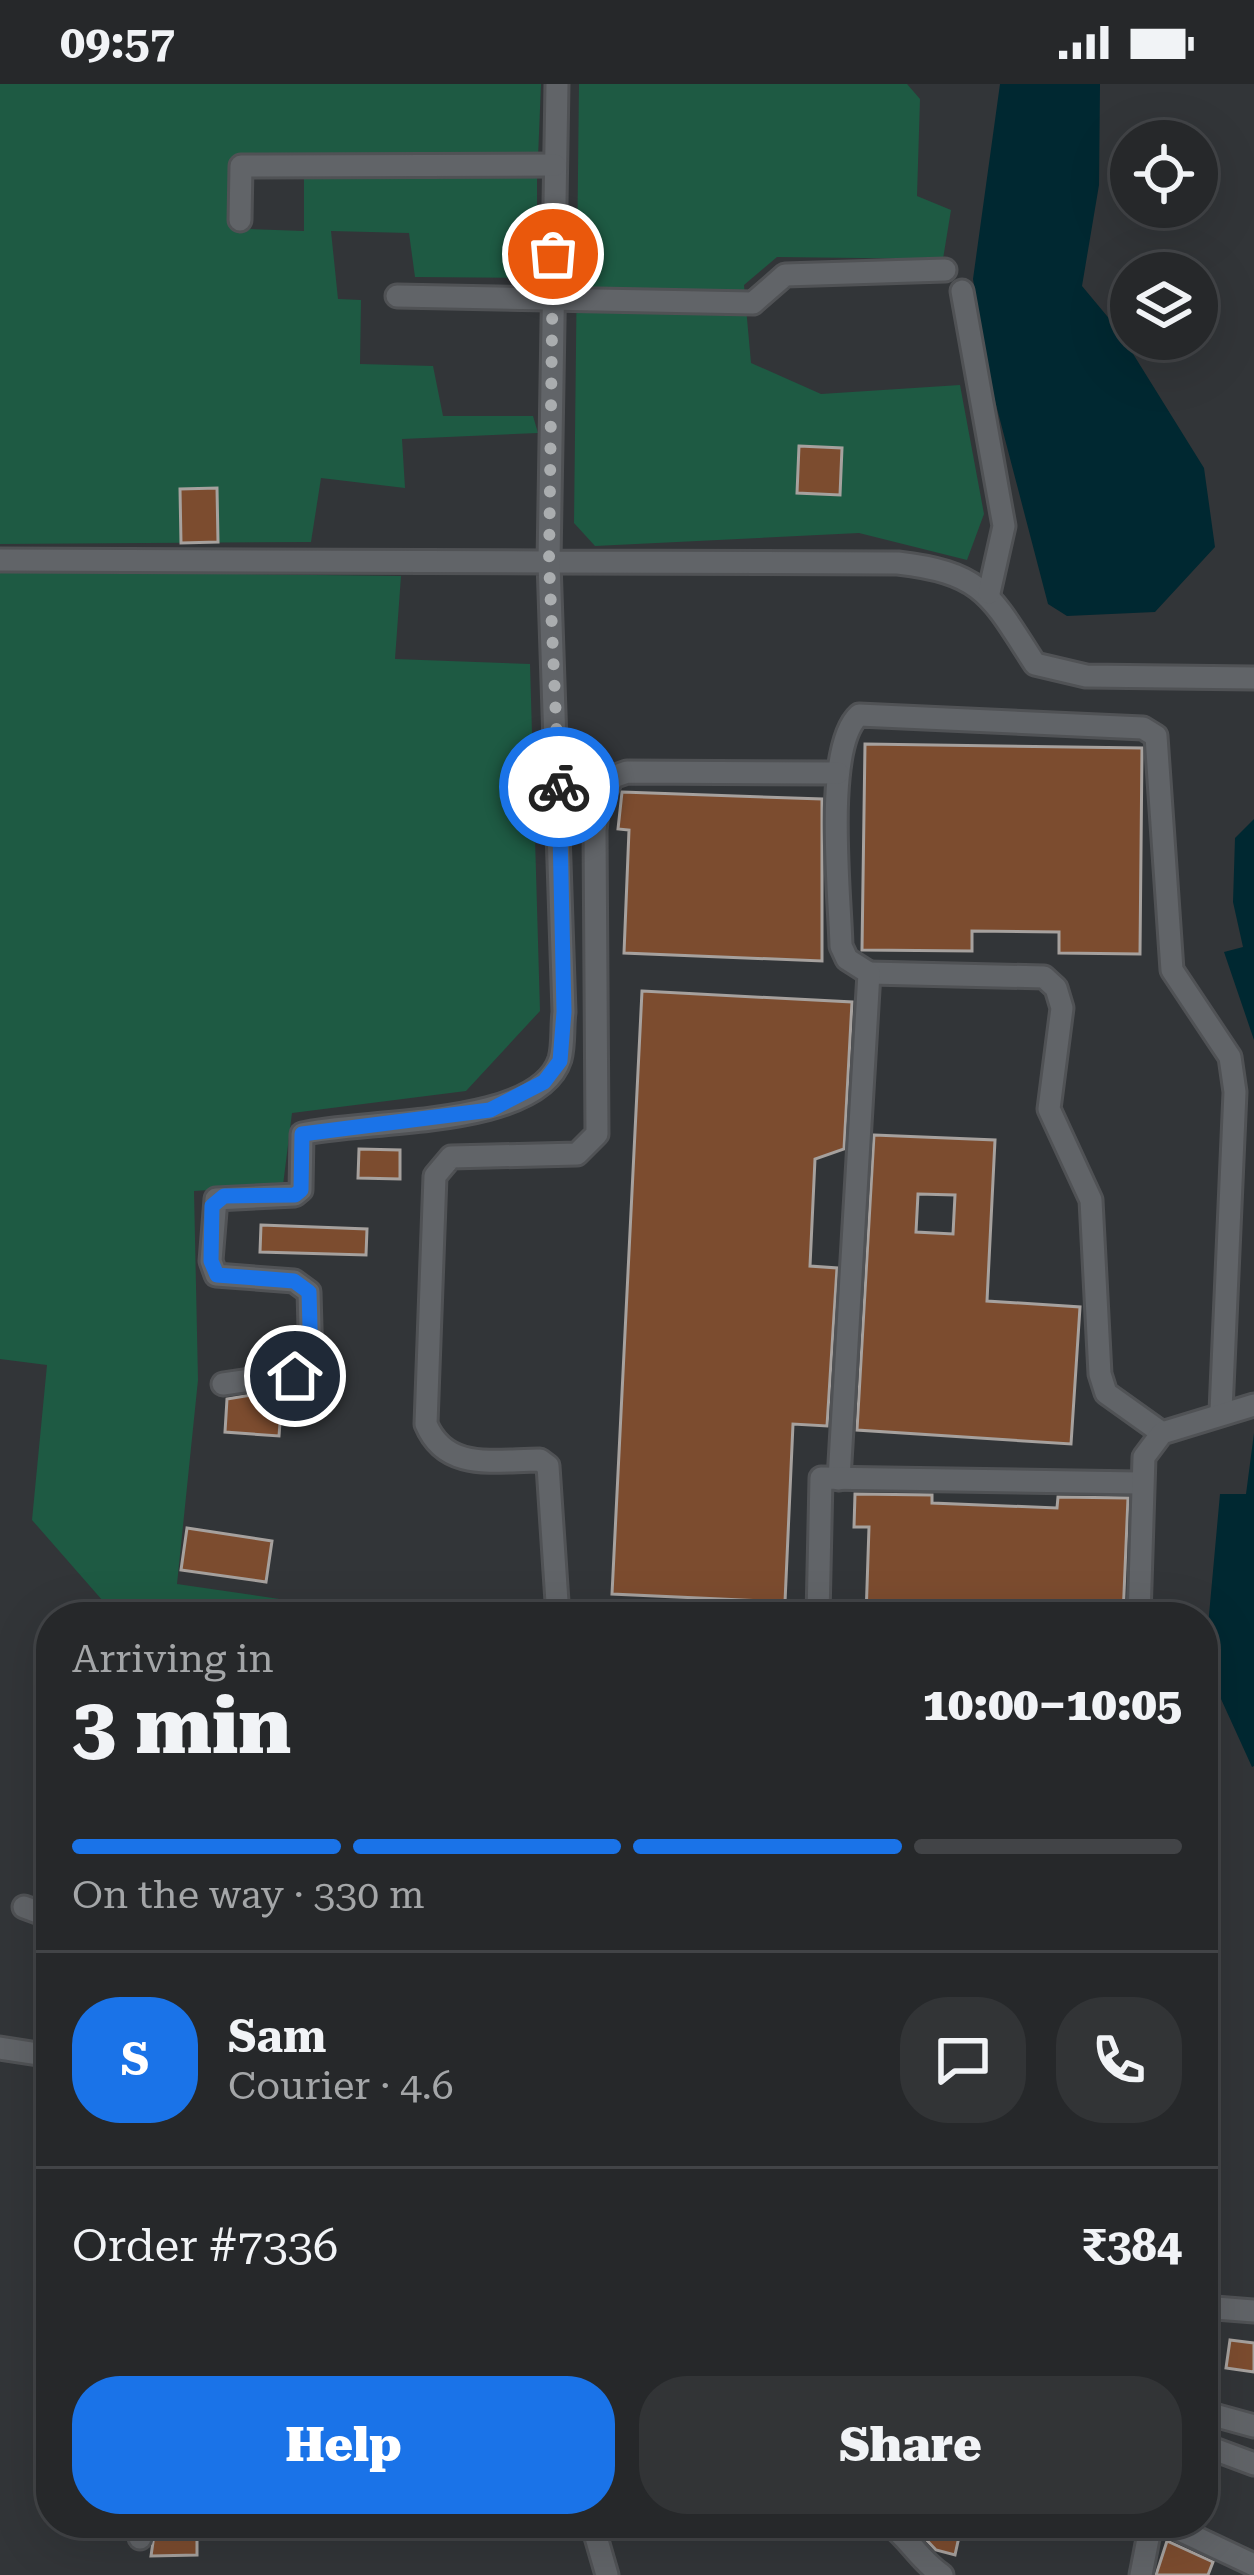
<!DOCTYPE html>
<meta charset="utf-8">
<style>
:root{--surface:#26282a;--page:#323436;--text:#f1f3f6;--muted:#a4a6a8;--line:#424447;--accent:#1a73e8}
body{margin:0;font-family:"Roboto Serif",serif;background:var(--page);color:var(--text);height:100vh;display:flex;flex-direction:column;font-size:45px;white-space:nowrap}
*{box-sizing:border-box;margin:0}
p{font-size:39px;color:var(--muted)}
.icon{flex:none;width:66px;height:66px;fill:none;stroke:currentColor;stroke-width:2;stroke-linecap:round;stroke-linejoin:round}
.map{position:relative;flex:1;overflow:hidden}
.drawer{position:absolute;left:36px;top:1518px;width:1182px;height:936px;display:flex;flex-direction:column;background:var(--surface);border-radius:48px;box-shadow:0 12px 48px #0002,0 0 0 3px var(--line)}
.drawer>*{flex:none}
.controls{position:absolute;left:1110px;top:36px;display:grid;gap:24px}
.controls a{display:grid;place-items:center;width:108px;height:108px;border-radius:50%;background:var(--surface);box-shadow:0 12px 48px #0002,0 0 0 3px var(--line);font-size:60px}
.pin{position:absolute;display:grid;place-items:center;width:102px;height:102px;color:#fff;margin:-51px;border:6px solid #fff;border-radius:50%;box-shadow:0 3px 12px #0007}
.courier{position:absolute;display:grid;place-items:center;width:120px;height:120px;margin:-60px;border:9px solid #1a73e8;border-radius:50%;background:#fff;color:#222;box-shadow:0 3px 15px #0007}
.headline em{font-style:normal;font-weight:800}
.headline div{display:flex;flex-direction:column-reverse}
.headline{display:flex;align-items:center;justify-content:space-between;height:204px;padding:0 36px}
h1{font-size:78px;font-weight:800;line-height:90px}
.bar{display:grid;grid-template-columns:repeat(4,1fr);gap:18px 12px;align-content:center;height:144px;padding:0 36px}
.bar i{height:15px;border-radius:9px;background:var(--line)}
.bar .current{background:var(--accent)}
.bar p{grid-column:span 4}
.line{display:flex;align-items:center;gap:30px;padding:0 36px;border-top:3px solid var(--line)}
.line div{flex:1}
.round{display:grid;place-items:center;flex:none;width:126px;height:126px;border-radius:48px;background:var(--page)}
.button{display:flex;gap:24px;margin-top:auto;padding:24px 36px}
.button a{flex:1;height:138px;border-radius:48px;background:var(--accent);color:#fff;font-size:48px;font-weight:800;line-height:138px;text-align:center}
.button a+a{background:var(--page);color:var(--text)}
.status{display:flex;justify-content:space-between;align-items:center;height:84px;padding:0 60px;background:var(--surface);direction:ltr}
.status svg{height:33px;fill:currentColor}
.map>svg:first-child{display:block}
.green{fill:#1e5a43}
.water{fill:#002831}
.building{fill:#7c4c2f;stroke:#a6a19e;stroke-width:3;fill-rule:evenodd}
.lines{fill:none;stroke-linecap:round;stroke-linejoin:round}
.minor-casing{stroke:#505255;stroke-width:27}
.minor{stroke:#616468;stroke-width:21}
.done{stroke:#aaadaf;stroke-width:12;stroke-dasharray:0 21.6}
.route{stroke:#1a73e8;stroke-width:15}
</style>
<div class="status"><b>09:57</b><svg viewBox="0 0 49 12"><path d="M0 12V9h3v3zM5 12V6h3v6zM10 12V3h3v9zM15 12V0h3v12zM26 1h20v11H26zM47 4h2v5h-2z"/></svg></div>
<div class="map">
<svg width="1254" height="2491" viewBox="0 0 1254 2491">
<rect width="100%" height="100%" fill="#323538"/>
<g class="green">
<polygon points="0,0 541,0 538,74 251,74 247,145 304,147 304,88 537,89 537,194 415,193 409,149 331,147 338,215 361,216 360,280 433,282 443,332 533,332 538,349 402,355 405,404 321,394 311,458 0,460"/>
<polygon points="579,0 907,0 920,15 917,112 951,126 943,175 777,173 744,201 751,279 821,310 960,301 984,430 967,476 859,449 595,462 574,439"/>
<polygon points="0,487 401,492 395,575 530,580 540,927 466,1007 292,1029 283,1101 194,1107 198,1296 177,1500 320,1521 330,1533 117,1533 32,1436 47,1281 0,1275"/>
</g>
<g class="water">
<polygon points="1000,0 1100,0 1099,101 1082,202 1117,244 1204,384 1215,463 1155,528 1067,532 1048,520 988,290 973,195"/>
<polygon points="1254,735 1254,956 1224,868 1243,863 1233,818 1235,754"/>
<polygon points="1254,1349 1254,1682 1252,1683 1221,1615 1217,1569 1206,1564 1220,1410 1246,1410"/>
</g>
<g class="building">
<polygon points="799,362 842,364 840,411 797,409"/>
<polygon points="217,404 218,458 181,459 180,405"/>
<polygon points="865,660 1142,664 1140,870 1059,869 1059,848 972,847 972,867 862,866"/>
<polygon points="622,708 822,715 822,877 624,869 629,746 618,745"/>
<polygon points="642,907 852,918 844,1065 815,1075 810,1182 837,1184 827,1342 793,1340 785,1518 612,1510"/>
<path d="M874 1051 995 1056 987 1217 1080 1223 1071 1360 857 1346ZM918 1110 955 1111 953 1150 916 1148Z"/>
<polygon points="359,1065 400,1066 400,1095 358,1094"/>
<polygon points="261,1141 367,1145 366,1171 260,1168"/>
<polygon points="257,1310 282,1312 279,1352 225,1348 227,1315"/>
<polygon points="855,1410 932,1411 932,1419 1057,1424 1058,1413 1128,1414 1123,1533 866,1533 869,1443 854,1443"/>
<polygon points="187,1444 272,1457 266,1498 181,1486"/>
<polygon points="1230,2256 1254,2259 1254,2288 1226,2284"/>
<polygon points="920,2439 962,2439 955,2471 936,2466 918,2447"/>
<polygon points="155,2444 197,2444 197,2471 151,2472"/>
<polygon points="1167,2457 1213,2478 1208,2491 1156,2491"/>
</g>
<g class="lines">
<defs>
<g id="minor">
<path d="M557 0 549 478 898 479C984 489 991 512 1035 580L1086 592 1254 594"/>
<polyline points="240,136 241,82 555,81"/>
<polyline points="962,207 1004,442 989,509"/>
<polyline points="397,212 753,219 785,191 945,186"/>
<path d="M0 476 549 478 564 928C562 943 564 961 560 975 538 1045 361 1035 302 1050L301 1106 295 1111 216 1115 211 1177 216 1191 294 1197 309 1208 311 1279 303 1288 223 1300"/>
<polyline points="869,889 1044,893 1056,904 1062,924 1049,1025 1091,1116 1100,1290 1106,1309 1162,1349"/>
<path d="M839 1395 869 889 847 875 841 862C840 812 823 663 859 631L1143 644 1156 652 1172 886 1230 973 1235 1008 1221 1327"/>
<path d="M558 1533 548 1382 540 1376C495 1376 446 1388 426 1340L435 1092 451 1073 577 1070 597 1050 595 746 598 720 613 693 627 688 838 689"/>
<polyline points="818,1533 821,1394 1139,1399"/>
<polyline points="1139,1533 1144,1373 1162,1349 1254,1321"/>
<polyline points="24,1823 51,1833"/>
<polyline points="0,1964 51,1972"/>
<polyline points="1203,2223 1254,2227"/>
<polyline points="1203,2328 1254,2342"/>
<polyline points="1203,2361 1254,2380"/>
<polyline points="592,2439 607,2491"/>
<path d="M888 2439C909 2454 919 2476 942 2491"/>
<polyline points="1165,2439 1254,2481"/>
<polyline points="140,2454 140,2439"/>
<polyline points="1141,2491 1151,2439"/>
</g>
</defs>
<use href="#minor" class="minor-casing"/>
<use href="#minor" class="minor"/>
</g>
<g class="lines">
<polyline class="done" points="553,170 549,478 559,703"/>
<polyline class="route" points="295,1292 311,1279 309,1208 294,1197 217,1191 211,1177 212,1122 224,1112 295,1111 301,1106 302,1050 490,1026 544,998 560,977 564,928 559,703"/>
</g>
</svg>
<div class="controls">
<a><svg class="icon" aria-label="locate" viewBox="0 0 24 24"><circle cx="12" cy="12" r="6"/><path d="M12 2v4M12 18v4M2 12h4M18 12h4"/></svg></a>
<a><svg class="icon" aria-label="layers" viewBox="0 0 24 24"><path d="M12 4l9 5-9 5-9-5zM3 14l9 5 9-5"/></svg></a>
</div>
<div class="pin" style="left:553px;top:170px;background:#ea580c"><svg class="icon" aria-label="bag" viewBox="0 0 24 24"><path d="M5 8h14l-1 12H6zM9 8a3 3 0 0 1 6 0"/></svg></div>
<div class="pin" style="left:295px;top:1292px;background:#1f2937"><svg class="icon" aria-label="home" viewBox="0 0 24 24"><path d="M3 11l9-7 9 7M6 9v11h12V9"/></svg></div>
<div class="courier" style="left:559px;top:703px"><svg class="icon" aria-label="bike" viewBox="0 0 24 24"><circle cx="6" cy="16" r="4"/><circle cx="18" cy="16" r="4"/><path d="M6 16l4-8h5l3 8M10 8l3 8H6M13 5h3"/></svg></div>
<section class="drawer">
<div class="headline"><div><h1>3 min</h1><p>Arriving in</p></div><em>10:00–10:05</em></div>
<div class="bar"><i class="current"></i><i class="current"></i><i class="current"></i><i></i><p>On the way · 330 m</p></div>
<div class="line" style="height:216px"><b class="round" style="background:var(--accent);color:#fff">S</b><div><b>Sam</b><p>Courier · 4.6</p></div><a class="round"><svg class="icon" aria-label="chat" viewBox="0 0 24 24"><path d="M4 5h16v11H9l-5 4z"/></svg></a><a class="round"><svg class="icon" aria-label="phone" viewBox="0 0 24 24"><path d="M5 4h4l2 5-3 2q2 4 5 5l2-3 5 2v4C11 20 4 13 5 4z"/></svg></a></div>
<div class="line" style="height:156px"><div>Order #7336</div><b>₹384</b></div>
<div class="button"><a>Help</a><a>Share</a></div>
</section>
</div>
